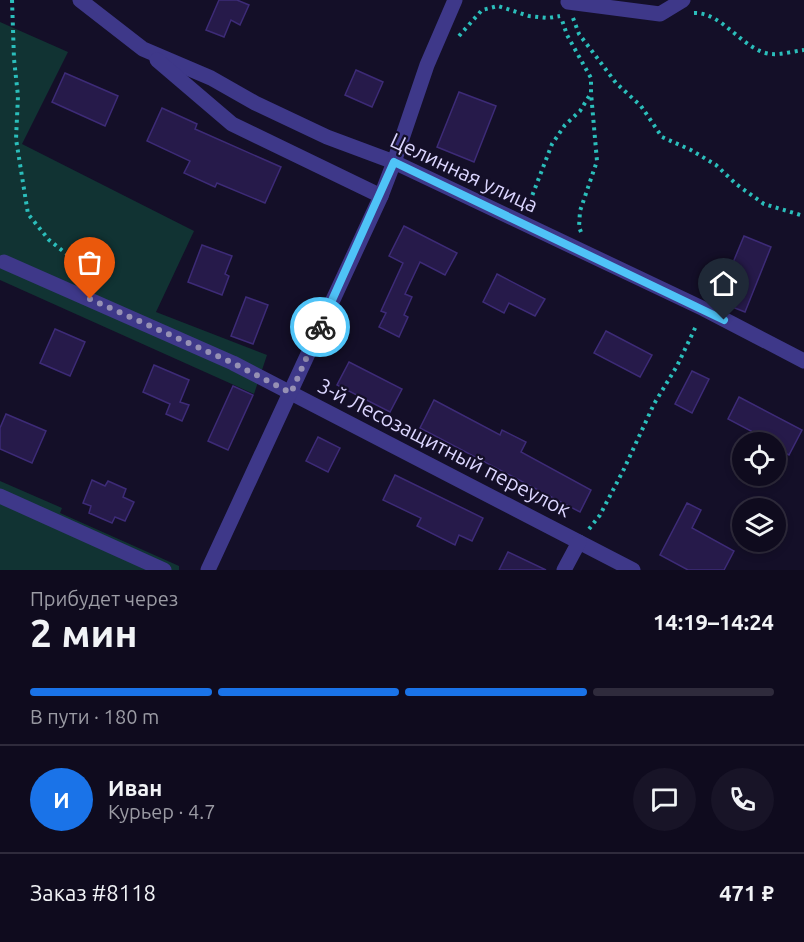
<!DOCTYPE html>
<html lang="ru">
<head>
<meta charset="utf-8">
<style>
  body { margin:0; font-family:Ubuntu,sans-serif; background:#181427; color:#f1f3f6; height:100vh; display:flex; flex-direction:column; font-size:22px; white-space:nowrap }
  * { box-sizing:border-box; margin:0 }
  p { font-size:20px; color:#9b9ba4 }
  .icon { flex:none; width:33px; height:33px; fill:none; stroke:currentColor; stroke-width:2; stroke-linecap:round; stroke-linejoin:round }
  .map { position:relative; height:570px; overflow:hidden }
  .details { display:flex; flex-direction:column; background:#0f0b1e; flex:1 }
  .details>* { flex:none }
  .tools { position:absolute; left:732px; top:432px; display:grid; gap:12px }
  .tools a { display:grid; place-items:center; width:54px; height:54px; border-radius:50%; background:#0f0b1e; box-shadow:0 3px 9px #0003,0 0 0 2px #2f2b3c; font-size:30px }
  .pin { position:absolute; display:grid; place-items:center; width:51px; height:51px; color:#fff; margin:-62px -26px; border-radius:50% 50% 50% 0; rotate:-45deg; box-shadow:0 0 6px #0007 }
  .pin .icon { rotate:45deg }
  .courier { position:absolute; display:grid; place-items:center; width:60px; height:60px; margin:-30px; border:4px solid #4fc3f7; border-radius:50%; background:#fff; color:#222; box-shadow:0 2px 8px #0007 }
  .overview em { font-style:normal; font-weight:600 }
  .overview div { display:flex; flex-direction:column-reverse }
  .overview { display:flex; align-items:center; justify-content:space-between; height:102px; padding:0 30px }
  h1 { font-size:39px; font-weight:600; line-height:45px }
  .bar { display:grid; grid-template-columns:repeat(4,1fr); gap:9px 6px; align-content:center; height:72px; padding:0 30px }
  .bar i { height:8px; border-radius:4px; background:#2f2b3c }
  .bar .current { background:#1a73e8 }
  .bar p { grid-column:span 4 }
  .line { display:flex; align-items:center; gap:15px; padding:0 30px; border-top:2px solid #2f2b3c }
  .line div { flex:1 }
  .round { display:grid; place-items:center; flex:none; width:63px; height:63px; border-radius:32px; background:#181427 }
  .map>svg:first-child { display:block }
  .green { fill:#133 }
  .building { fill:#261a4a; stroke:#3d2b77; stroke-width:1.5 }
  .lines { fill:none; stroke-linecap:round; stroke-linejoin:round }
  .path { stroke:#2bbebb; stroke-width:4; stroke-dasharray:3 4.5; stroke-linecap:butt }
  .minor { stroke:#3e3889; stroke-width:15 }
  .done { stroke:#9690b4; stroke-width:6; stroke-dasharray:0 10.8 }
  .route { stroke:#4fc3f7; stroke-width:8 }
  .labels { text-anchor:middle; stroke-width:4.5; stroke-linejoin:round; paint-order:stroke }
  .street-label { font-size:21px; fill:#dcd6ff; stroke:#140f28 }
</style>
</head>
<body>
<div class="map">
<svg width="804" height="570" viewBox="0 0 804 570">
  <rect width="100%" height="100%" fill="#140f28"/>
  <!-- green -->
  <g class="green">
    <polygon points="0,22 68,52 22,144 194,231 156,312 267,355 254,394 0,280"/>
    <polygon points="0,481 62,508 60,513 179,566 179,570 0,570"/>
  </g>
  <!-- building -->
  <g class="building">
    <polygon points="219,0 237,0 249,5 240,25 231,20 224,37 206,30"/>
    <polygon points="356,70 383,82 372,107 345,95"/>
    <polygon points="65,73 118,96 105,126 52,102"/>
    <polygon points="459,92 496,106 474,162 437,147"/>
    <polygon points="162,108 197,124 195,129 281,167 265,203 217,183 215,187 184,173 190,161 147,141"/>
    <polygon points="404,226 457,253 445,275 420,262 405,294 412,297 404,315 408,317 399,337 379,327 386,313 381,311 403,263 389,256"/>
    <polygon points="744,236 771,247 745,312 717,301"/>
    <polygon points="202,245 232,256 225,274 229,276 222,295 188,282"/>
    <polygon points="497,274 545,299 535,316 509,303 504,313 483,302"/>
    <polygon points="246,297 268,305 253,344 231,336"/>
    <polygon points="55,329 85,342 70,376 40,363"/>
    <polygon points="606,331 652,355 640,377 594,353"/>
    <polygon points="349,362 402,389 390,412 337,385"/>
    <polygon points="154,365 189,380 180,402 189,405 182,421 166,414 170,404 143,392"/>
    <polygon points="692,371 709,379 692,413 675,404"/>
    <polygon points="233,386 253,395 228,450 208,441"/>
    <polygon points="739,397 802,430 789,455 776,448 776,442 767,442 768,440 728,419"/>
    <polygon points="434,400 500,435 502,430 526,442 521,452 591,490 580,512 420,428"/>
    <polygon points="6,414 46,431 32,463 0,449 0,428"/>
    <polygon points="318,437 340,448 328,472 306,461"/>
    <polygon points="395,475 483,518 472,541 459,535 455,545 417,526 421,518 383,500"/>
    <polygon points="92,480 105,486 108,481 126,489 123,497 134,502 125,521 115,517 112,523 89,513 91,506 83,503"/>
    <polygon points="687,503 701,510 692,528 734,551 724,570 688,570 660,555"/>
    <polygon points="508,552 546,570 499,570"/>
  </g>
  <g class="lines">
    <!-- path -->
    <g class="path">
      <polyline points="12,0 14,59 18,96 16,139 28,214 49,240 83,267 91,282"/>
      <path d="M694,13C723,12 743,51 771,54C781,55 794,51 804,50"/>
      <polyline points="573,18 579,34 598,59 616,83 641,106 662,137 691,150 716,165 736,184 764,204 804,216"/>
      <polyline points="459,36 482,10 498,6 529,16 548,18 560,16"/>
      <polyline points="527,209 552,144 565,125 580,111 591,93 591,78 567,35 561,17"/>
      <polyline points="581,232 579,227 580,211 597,161 591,93"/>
      <polyline points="589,529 600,515 624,469 654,404 677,366 697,324"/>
    </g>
    <!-- minor -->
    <g class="minor">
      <polyline points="80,0 143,49 211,78 255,103 327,137 394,162 704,309 804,361"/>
      <polyline points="569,0 568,2 660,14 683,0"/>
      <polyline points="157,60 232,124 381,196"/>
      <polyline points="4,262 233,363 633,570"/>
      <polyline points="0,496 164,570"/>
      <polyline points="208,570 381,196 394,162 427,65 455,0"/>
      <polyline points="564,570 579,542"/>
    </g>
  </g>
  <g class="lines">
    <!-- done -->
    <polyline class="done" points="90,299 233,363 291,393 320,327"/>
    <!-- route -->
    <polyline class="route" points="320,327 394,162 724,320"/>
  </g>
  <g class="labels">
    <!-- street labels -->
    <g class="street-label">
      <text transform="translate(464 173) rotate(25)" y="7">Целинная улица</text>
      <text transform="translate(444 448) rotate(27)" y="7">3-й Лесозащитный переулок</text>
    </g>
  </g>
</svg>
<div class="tools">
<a><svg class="icon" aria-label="locate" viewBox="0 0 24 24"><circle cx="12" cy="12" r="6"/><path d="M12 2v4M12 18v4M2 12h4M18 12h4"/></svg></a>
<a><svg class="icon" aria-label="layers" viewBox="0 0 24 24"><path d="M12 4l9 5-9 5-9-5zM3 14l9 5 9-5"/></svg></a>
</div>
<div class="pin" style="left:90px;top:299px;background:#ea580c"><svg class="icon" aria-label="bag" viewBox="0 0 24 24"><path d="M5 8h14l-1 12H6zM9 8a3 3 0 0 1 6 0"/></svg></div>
<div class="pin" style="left:724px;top:320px;background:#1f2937"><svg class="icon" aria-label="home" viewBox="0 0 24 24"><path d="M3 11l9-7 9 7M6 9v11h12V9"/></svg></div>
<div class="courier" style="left:320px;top:327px"><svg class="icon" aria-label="bike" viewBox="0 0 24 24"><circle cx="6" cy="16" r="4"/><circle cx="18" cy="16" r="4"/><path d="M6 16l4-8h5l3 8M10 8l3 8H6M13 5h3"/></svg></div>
</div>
<section class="details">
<div class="overview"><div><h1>2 мин</h1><p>Прибудет через</p></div><em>14:19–14:24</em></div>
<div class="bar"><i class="current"></i><i class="current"></i><i class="current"></i><i></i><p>В пути · 180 m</p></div>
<div class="line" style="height:108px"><b class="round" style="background:#1a73e8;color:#fff">И</b><div><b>Иван</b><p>Курьер · 4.7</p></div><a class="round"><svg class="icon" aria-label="chat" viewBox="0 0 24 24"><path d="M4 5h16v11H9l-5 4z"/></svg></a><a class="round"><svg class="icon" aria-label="phone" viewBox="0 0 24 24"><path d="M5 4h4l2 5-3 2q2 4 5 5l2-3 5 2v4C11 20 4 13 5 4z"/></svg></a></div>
<div class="line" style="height:78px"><div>Заказ #8118</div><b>471 ₽</b></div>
</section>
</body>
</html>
